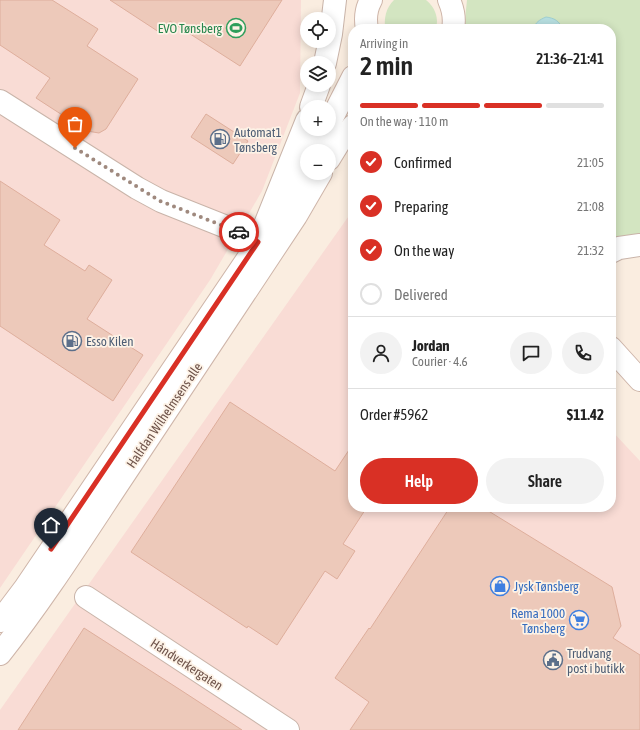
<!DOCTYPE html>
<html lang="en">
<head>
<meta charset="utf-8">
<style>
  body { margin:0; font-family:"Asap Condensed",sans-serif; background:#f2f2f2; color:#222; height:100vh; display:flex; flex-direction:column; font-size:15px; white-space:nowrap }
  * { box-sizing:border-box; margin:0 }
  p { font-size:13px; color:#767676 }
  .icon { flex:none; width:22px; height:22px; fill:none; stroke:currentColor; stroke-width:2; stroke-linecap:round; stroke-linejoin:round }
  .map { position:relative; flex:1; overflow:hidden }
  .details { position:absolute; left:348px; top:24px; width:268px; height:488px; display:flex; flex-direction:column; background:#fff; border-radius:16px; box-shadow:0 2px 10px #0003 }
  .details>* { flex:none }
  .controls { position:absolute; left:300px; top:12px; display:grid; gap:8px }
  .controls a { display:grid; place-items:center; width:36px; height:36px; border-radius:50%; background:#fff; box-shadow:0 2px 10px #0003; font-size:20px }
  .pin { position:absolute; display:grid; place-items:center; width:34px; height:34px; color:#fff; margin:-41px -17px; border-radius:50% 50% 50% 0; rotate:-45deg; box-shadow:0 0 4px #0007 }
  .pin .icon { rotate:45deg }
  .courier { position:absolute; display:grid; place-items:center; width:40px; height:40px; margin:-20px; border:3px solid #d93025; border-radius:50%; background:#fff; color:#222; box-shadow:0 1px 5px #0007 }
  .head em { font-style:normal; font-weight:600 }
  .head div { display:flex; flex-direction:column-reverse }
  .head { display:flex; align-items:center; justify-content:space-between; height:68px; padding:0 12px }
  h1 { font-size:26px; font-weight:600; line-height:30px }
  .bar { display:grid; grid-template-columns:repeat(4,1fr); gap:6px 4px; align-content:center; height:48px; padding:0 12px }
  .bar i { height:5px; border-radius:3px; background:#e0e0e0 }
  .bar .current { background:#d93025 }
  .bar p { grid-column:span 4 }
  .line { display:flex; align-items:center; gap:10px; padding:0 12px; border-top:1px solid #e0e0e0 }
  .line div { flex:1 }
  .round { display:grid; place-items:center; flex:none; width:42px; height:42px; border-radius:21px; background:#f2f2f2 }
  ol { padding:0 12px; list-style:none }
  li { display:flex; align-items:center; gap:12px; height:44px }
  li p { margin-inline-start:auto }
  li .icon { padding:4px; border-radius:50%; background:#d93025; color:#fff; stroke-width:4 }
  li:last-child { color:#767676 }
  li i { width:22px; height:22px; border:2px solid #e0e0e0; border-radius:50% }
  .primary-button { display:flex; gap:8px; margin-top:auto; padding:8px 12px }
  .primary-button a { flex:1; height:46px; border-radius:24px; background:#d93025; color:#fff; font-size:16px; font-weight:600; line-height:46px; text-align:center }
  .primary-button a+a { background:#f2f2f2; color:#222 }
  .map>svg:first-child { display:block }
  .commercial { fill:#f9dcd5 }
  .green { fill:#d3e5c1 }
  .water { fill:#b7dfe1; stroke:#9ecfd2 }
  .building { fill:#edc9ba; stroke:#deae9c }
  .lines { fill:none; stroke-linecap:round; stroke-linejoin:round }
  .street-casing { stroke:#c9b4a9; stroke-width:24 }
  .secondary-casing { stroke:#ceb5a9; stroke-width:24 }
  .street { stroke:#fff; stroke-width:22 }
  .secondary { stroke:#fff; stroke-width:22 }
  .done { stroke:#9f897e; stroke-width:4; stroke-dasharray:0 7.2 }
  .route { stroke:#d93025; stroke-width:5 }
  .labels { text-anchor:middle; stroke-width:3.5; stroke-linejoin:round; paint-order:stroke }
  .leisure-label { font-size:13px; fill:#27864d; stroke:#fdf2e6; text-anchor:end }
  .service-label { font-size:13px; fill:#4e5e75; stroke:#fdf2e6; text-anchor:start }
  .street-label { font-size:13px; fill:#6e534a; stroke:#fdf2e6 }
  .shop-label { font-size:13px; fill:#366cbe; stroke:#fdf2e6; text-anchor:start }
</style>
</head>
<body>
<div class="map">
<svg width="640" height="730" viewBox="0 0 640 730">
  <rect width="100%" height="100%" fill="#faede0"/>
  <!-- commercial -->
  <g class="commercial">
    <polygon points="0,0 301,0 300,93 262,191 210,280 0,588"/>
    <polygon points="353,210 353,507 611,507 611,430 640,461 640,730 0,730 0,710"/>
  </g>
  <!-- green -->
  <g class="green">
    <path d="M394,0H426C435,7 439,18 436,29H385C384,17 386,8 394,0Z"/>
    <polygon points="467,0 640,0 640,245 611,252 611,29 464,29"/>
  </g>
  <!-- water -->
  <path class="water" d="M546,17C554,18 560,21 562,29H533C536,22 539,20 546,17Z"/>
  <!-- building -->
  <g class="building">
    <polygon points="0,0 52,0 98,29 87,46 138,79 106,129 99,133 87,131 36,98 50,78 0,45"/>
    <polygon points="110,0 282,0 240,66 170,21 162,34"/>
    <polygon points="206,114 248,141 233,164 191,137"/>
    <polygon points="0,181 60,220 44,245 85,271 89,265 112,280 87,319 143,355 113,401 0,326"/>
    <polygon points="230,402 335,471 353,444 353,507 367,507 343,544 355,551 337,579 325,571 277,645 248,626 247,628 131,552"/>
    <polygon points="450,507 482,507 612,587 621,626 613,638 640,655 640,730 350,730 369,702 335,678 369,628 370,629"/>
    <polygon points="84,628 179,689 242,730 18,730"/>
  </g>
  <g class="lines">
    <!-- street casing -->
    <g class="street-casing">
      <g id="street">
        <polyline points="325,63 331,34 335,0"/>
        <polyline points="0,101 137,188 161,201 244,234 258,242 307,120"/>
        <polyline points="311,107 319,85"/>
        <polyline points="611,252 619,248 640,245"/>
        <polyline points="86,597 288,730"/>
      </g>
    </g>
    <!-- secondary casing -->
    <g class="secondary-casing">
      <g id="secondary">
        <path d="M449,0C453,9 455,19 453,29"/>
        <path d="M367,29C365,19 366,9 371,0"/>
        <polyline points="329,124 353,77"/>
        <polyline points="314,151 326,129"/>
        <polyline points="329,159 340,141 353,126"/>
        <polyline points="611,348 640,380"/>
        <polyline points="0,621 25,588 286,202 307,164"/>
        <path d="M0,654C45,597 84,535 124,475C181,389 239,303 296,216L321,173"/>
      </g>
    </g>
    <!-- street -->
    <use href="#street" class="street"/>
    <!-- secondary -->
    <use href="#secondary" class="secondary"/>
  </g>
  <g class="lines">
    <!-- done -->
    <polyline class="done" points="75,148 160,201 239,232"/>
    <!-- route -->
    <polyline class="route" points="51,549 258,242 239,232"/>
  </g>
  <!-- icons -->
  <defs>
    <g id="stadium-ring" transform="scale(1)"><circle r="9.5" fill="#fdf2e6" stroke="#2e9e5b" stroke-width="1.5"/><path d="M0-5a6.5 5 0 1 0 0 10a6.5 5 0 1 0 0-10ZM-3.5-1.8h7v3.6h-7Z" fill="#2e9e5b"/></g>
    <g id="fuel-ring" transform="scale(1)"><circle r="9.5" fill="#fdf2e6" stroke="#5c6f8a" stroke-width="1.5"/><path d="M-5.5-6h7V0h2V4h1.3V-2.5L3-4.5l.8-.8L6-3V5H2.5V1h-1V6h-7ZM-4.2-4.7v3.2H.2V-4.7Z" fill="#5c6f8a"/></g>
    <g id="shop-ring" transform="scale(1)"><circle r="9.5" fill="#fdf2e6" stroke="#3f7fe0" stroke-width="1.5"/><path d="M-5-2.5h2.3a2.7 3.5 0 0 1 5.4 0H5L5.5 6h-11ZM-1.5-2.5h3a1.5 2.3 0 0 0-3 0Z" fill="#3f7fe0"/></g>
    <g id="supermarket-ring" transform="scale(1)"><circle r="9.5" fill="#fdf2e6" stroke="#3f7fe0" stroke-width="1.5"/><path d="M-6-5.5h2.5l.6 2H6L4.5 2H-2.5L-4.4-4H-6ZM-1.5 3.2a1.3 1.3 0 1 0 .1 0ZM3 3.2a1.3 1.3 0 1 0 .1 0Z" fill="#3f7fe0"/></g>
    <g id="civic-ring" transform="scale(1)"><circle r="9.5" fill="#fdf2e6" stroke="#5c6f8a" stroke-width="1.5"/><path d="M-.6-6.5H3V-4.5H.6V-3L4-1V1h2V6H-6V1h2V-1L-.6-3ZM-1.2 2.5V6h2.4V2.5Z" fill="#5c6f8a"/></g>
  </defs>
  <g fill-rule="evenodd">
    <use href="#stadium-ring" x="236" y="28"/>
    <use href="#fuel-ring" x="220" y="139"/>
    <use href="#fuel-ring" x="72" y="341"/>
    <use href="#shop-ring" x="500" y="586"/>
    <use href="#supermarket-ring" x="579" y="620"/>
    <use href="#civic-ring" x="553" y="660"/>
  </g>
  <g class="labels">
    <!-- leisure labels -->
    <g class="leisure-label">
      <text x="222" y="33">EVO Tønsberg</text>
    </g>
    <!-- service labels -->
    <g class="service-label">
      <text x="234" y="137">Automat1<tspan x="234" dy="15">Tønsberg</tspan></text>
      <text x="86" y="346">Esso Kilen</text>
      <text x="567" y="658">Trudvang<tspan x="567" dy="15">post i butikk</tspan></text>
    </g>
    <!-- street labels -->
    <g class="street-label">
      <text transform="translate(164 415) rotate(-56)" y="5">Halfdan Wilhelmsens alle</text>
      <text transform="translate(187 664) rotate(33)" y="5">Håndverkergaten</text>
    </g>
    <!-- shop labels -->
    <g class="shop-label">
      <text x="514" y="591">Jysk Tønsberg</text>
      <text x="565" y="618" text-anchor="end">Rema 1000<tspan x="565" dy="15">Tønsberg</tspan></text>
    </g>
  </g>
</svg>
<div class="controls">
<a><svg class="icon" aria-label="locate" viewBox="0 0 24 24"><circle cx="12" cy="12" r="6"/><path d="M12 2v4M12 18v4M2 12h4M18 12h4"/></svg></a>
<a><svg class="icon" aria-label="layers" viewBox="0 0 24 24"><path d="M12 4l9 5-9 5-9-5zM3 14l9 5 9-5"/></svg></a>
<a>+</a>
<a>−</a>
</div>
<div class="pin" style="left:75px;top:148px;background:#ea580c"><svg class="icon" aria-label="bag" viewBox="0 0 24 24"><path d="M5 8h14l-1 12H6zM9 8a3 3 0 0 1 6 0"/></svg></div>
<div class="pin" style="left:51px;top:549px;background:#1f2937"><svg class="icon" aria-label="home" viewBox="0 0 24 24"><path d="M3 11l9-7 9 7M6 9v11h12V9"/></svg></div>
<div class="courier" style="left:239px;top:232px"><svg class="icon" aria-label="car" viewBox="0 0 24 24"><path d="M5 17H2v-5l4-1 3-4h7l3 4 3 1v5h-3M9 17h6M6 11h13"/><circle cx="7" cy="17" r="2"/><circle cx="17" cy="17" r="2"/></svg></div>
<section class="details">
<div class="head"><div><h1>2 min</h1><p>Arriving in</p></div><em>21:36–21:41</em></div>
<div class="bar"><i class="current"></i><i class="current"></i><i class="current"></i><i></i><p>On the way · 110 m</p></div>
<ol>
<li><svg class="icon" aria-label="check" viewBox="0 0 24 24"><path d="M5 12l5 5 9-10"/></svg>Confirmed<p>21:05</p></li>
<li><svg class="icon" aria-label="check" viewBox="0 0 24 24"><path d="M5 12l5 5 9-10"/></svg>Preparing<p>21:08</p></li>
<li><svg class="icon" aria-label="check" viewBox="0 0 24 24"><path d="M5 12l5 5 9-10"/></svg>On the way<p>21:32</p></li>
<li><i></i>Delivered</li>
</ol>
<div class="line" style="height:72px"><a class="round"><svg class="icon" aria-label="person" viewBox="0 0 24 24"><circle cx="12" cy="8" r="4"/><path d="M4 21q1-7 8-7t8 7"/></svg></a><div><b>Jordan</b><p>Courier · 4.6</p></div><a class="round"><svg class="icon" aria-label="chat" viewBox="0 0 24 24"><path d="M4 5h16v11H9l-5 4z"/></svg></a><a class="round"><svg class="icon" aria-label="phone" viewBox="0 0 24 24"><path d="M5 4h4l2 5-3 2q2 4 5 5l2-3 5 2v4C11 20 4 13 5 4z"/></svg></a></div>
<div class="line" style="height:52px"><div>Order #5962</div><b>$11.42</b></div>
<div class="primary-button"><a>Help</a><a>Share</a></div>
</section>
</div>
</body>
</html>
